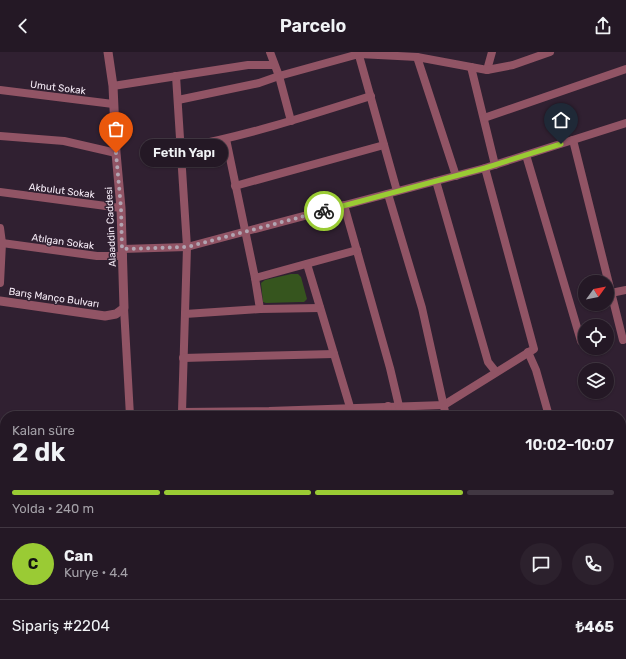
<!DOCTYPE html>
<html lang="tr">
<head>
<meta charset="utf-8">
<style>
  body { margin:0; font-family:Rubik,sans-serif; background:#2c212d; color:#f1f3f6; height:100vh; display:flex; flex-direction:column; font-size:15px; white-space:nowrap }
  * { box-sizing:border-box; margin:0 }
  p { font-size:13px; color:#a3a0a7 }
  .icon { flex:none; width:22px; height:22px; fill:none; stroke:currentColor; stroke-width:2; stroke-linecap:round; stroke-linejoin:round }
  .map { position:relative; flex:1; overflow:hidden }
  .panel { position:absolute; left:0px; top:359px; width:626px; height:248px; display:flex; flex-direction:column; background:#241825; border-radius:16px 16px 0 0; box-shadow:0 1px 3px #0004,0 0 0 1px #413742 }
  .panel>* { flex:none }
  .needle { width:26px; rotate:57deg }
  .controls { position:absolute; left:578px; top:223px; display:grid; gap:8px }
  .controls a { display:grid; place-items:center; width:36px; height:36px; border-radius:50%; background:#241825; box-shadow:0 1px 3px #0004,0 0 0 1px #413742; font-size:20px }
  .pin { position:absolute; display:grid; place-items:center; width:34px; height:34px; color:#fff; margin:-41px -17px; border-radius:50% 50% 50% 0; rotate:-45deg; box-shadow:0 0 4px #0007 }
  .pin .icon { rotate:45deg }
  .courier { position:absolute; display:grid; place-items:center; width:40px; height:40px; margin:-20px; border:3px solid #9acb34; border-radius:50%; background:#fff; color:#222; box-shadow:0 1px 5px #0007 }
  .bubble { position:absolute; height:28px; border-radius:14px; background:#241825; box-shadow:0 1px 3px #0004,0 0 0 1px #413742; font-size:13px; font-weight:600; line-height:28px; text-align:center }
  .head em { font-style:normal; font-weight:600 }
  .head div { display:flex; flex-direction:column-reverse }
  .head { display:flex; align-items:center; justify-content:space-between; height:68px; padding:0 12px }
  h1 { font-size:26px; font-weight:600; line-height:30px }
  .bar { display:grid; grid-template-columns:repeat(4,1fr); gap:6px 4px; align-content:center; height:48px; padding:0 12px }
  .bar i { height:5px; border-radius:3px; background:#413742 }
  .bar .current { background:#9acb34 }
  .bar p { grid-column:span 4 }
  .line { display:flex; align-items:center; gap:10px; padding:0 12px; border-top:1px solid #413742 }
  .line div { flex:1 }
  .round { display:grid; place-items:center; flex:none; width:42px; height:42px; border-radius:21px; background:#2c212d }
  header { display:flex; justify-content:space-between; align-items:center; height:52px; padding:0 12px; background:#241825; font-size:18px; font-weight:600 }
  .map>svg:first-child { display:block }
  .green { fill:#36551e }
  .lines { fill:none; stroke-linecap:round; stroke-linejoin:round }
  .minor { stroke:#915465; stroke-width:8 }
  .tertiary { stroke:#915465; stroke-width:9 }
  .done { stroke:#b1a5b2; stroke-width:4; stroke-dasharray:0 7.2 }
  .route { stroke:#9acb34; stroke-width:5 }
  .labels { text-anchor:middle; stroke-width:3; stroke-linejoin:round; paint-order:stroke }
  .street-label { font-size:10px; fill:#f6ecf7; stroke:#302031 }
</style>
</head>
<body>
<header><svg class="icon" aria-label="back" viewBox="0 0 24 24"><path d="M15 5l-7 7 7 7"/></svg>Parcelo<svg class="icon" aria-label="share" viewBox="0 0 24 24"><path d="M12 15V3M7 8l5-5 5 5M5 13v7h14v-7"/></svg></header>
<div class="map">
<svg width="626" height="607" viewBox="0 0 626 607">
  <rect width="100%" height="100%" fill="#302031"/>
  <!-- green -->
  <polygon class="green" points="291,222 298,222 301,225 307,247 304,250 300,250 266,251 263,250 261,231 265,228"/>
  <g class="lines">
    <!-- minor -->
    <g class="minor">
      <polyline points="270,0 279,24 291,69"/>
      <polyline points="358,0 397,139"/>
      <polyline points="417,5 456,124"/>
      <polyline points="471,15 495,113"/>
      <polyline points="487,18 492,0"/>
      <polyline points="176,24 187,195 182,360 269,359 444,353 534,297 485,116"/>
      <polyline points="113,34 248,13 274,13"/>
      <polyline points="0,38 113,52"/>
      <polyline points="178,48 259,31 279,24 359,2 417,5 487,18 513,13 550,0"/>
      <polyline points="484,66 626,17"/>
      <polyline points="0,84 64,89 116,101"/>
      <polyline points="226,87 255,226 260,257"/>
      <polyline points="573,88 623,288"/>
      <path d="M181,96C246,84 308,64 371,44"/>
      <polyline points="526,103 581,289"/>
      <polyline points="436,129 488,310 496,320"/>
      <polyline points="235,134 384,93"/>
      <polyline points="0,140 121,156"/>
      <polyline points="388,142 422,256 446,364"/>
      <polyline points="344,153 390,316 399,354"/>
      <polyline points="0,176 2,191 0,231"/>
      <polyline points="2,191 97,204 123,204"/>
      <polyline points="122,197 187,195 485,116 626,71"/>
      <polyline points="307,212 350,355"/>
      <polyline points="255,226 357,198"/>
      <polyline points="611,241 626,238"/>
      <polyline points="124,256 130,364"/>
      <polyline points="185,262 260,257 320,256"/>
      <polyline points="528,300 536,318 549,364"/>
      <polyline points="183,306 334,302"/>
      <polyline points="386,364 388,354"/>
      <polyline points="0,471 5,474"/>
      <polyline points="0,544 5,548"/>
      <polyline points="0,570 5,568"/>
    </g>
    <!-- tertiary -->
    <polyline class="tertiary" points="0,249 105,264 116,262 124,256 121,156 116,101 113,34 108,0"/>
  </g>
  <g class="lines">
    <!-- done -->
    <polyline class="done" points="116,101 121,156 122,197 187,195 324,159"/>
    <!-- route -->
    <polyline class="route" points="324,159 485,116 561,92"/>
  </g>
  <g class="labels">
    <!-- street labels -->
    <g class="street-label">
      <text transform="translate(58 35) rotate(7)" y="4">Umut Sokak</text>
      <text transform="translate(62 138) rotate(7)" y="4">Akbulut Sokak</text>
      <text transform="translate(110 175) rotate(-93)" y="4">Alaaddin Caddesi</text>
      <text transform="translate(63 189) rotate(8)" y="4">Atılgan Sokak</text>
      <text transform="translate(54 245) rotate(8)" y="4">Barış Manço Bulvarı</text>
    </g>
  </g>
</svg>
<div class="controls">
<a><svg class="needle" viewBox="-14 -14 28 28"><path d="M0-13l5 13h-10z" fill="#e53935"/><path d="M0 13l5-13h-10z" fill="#a3a0a7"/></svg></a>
<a><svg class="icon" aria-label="locate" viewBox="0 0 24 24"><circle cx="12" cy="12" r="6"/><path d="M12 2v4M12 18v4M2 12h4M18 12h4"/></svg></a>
<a><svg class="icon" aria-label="layers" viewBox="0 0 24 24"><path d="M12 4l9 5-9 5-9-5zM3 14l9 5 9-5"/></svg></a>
</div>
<div class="pin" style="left:116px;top:101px;background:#ea580c"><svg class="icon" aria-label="bag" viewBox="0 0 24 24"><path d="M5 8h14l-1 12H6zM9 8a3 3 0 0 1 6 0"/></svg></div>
<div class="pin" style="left:561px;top:92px;background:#1f2937"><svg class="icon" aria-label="home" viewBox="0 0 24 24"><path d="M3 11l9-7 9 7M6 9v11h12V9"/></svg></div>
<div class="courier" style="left:324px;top:159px"><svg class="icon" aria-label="bike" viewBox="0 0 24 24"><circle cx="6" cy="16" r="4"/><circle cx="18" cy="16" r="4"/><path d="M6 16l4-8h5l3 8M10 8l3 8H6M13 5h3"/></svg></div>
<div class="bubble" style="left:140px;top:87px;width:88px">Fetih Yapı</div>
<section class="panel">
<div class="head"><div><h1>2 dk</h1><p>Kalan süre</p></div><em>10:02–10:07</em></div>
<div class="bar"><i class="current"></i><i class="current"></i><i class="current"></i><i></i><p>Yolda · 240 m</p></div>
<div class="line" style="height:72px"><b class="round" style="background:#9acb34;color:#111">C</b><div><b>Can</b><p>Kurye · 4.4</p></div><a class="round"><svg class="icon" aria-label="chat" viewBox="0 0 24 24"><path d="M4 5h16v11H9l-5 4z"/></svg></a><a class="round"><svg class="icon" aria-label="phone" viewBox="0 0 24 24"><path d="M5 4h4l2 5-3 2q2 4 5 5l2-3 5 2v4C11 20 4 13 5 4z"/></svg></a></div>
<div class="line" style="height:52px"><div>Sipariş #2204</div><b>₺465</b></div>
</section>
</div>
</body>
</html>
